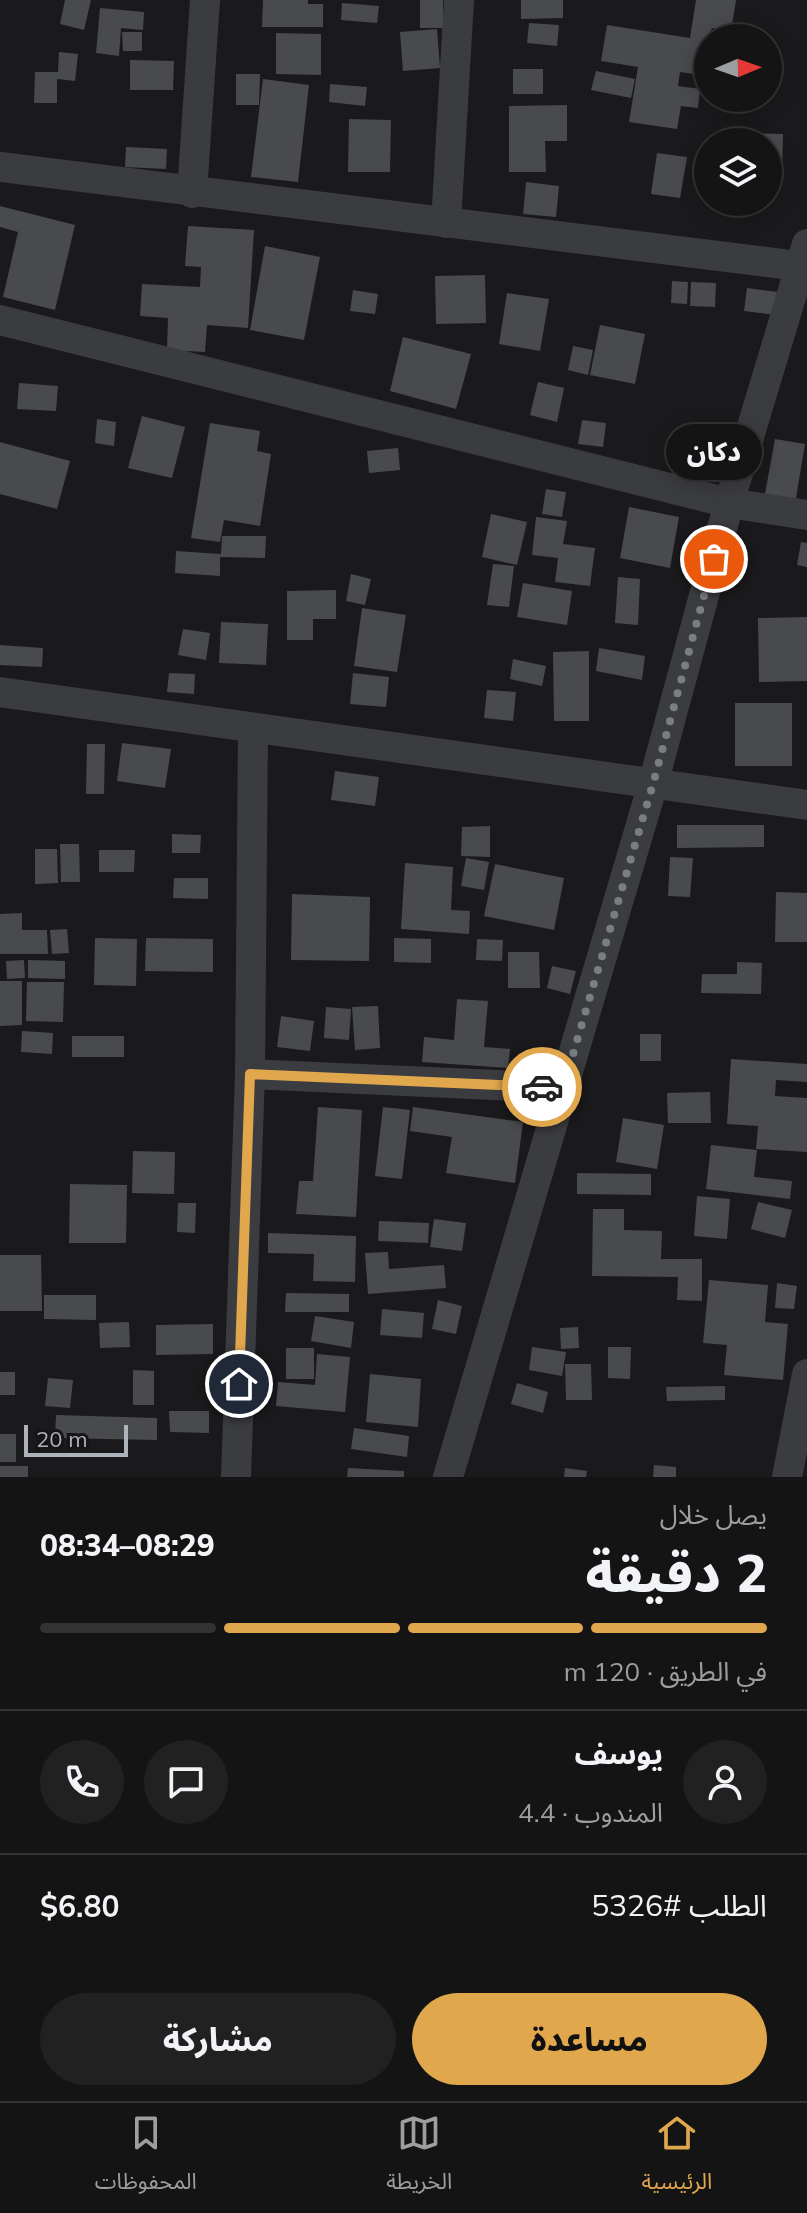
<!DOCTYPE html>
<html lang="ar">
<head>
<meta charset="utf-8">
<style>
  body { margin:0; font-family:Mulish,"Noto Sans Arabic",sans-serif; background:#212122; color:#f1f3f6; direction:rtl; height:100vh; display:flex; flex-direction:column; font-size:30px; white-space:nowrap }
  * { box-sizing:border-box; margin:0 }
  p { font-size:26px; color:#9d9ea0 }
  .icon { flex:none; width:44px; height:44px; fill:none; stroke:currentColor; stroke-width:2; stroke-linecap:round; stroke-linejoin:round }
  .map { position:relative; height:1477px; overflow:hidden; direction:ltr }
  .drawer { display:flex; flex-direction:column; background:#141415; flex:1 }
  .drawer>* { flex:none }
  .needle { width:52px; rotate:88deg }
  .controls { position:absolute; left:694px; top:24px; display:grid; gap:16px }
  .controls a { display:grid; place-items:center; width:88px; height:88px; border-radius:50%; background:#141415; box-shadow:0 4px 20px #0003,0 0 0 2px #333334; font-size:40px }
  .scale { position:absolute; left:24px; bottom:20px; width:104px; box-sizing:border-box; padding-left:8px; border:4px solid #aeb2ba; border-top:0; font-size:22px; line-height:28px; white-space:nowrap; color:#aeb2ba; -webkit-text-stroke:6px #151517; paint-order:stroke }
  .pin { position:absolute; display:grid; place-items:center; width:68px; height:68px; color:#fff; margin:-34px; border:4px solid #fff; border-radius:50%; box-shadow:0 2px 8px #0007 }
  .courier { position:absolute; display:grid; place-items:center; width:80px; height:80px; margin:-40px; border:6px solid #e1a74d; border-radius:50%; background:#fff; color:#222; box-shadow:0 2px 10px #0007 }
  .bubble { position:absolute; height:56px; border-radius:28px; background:#141415; box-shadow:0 4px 20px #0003,0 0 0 2px #333334; font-size:26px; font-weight:800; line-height:56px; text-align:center; direction:rtl }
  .summary em { font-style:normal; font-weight:800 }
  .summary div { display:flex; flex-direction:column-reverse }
  .summary { display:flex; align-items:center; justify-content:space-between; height:136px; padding:0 40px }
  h1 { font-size:52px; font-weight:800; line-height:60px }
  .bar { display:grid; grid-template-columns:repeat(4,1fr); gap:12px 8px; align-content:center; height:96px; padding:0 40px }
  .bar i { height:10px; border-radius:6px; background:#333334 }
  .bar .selected { background:#e1a74d }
  .bar p { grid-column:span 4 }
  .line { display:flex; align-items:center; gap:20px; padding:0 40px; border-top:2px solid #333334 }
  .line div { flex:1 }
  .round { display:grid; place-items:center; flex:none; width:84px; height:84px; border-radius:42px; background:#212122 }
  .primary-button { display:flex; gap:16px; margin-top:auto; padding:16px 40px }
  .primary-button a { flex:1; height:92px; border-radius:48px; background:#e1a74d; color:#111; font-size:32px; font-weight:800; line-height:92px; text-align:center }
  .primary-button a+a { background:#212122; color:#f1f3f6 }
  .menu { display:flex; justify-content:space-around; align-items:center; height:112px; border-top:2px solid #333334; background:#141415; font-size:22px; color:#9d9ea0 }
  .menu a { display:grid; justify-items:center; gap:4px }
  .menu .selected { color:#e1a74d }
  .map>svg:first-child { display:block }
  .building { fill:#494a4e }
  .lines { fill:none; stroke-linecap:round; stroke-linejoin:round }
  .minor { stroke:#3b3c40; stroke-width:30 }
  .done { stroke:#7a7d83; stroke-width:8; stroke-dasharray:0 14.4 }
  .route { stroke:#e1a74d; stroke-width:10 }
</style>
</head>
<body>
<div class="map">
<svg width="807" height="1477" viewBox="0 0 807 1477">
  <rect width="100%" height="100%" fill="#1a1a1c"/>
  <!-- building -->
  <g class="building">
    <polygon points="65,0 91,0 84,30 60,24"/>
    <polygon points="263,0 308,0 308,4 323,4 323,27 262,27"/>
    <rect x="420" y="0" width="23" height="28"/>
    <polygon points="521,0 563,0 563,18 521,19"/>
    <polygon points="696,0 736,0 731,31 712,28 708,38 708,76 680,72 678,86 700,89 698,108 681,106 677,129 629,122 638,67 601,61 607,25 690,38"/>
    <polygon points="342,3 379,6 377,23 341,20"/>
    <polygon points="100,8 144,12 143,30 121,28 119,56 96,53"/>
    <polygon points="529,23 559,25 557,46 527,43"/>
    <polygon points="437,29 440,68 403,71 400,32"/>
    <polygon points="122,32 142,32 142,51 123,51"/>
    <polygon points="276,33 321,34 321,75 276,74"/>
    <polygon points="59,52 78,54 75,81 57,79 57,103 34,103 35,72 58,72"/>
    <polygon points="130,60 174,61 173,90 130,90"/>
    <rect x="513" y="69" width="30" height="25"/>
    <polygon points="596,71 635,79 631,98 591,90"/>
    <polygon points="236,74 260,74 259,105 236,105"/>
    <polygon points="263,79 309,85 298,182 251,177"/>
    <polygon points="330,84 367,87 365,106 329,102"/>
    <polygon points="567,105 567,141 545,141 546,172 509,172 509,106"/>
    <polygon points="349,119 391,120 390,172 348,172"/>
    <polygon points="745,133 783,134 782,178 768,178 768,142 744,142"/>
    <polygon points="126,147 167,149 166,169 125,167"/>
    <polygon points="657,153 687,157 680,198 651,194"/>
    <polygon points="526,182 559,186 556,217 523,214"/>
    <polygon points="0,206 75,225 55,310 3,297 18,232 0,227"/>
    <polygon points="188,226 254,230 248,328 207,325 205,352 167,350 168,318 140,316 142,284 200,287 201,267 185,266"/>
    <polygon points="265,246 320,257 304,340 250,330"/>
    <polygon points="485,275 486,323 436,324 435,276"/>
    <polygon points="672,281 688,282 687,304 671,303"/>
    <polygon points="691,282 716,283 715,307 690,306"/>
    <polygon points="747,288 786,293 784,316 744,311"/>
    <polygon points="353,290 378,294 375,314 350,311"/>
    <polygon points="507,293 549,299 540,351 499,344"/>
    <polygon points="600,325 645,334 635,384 590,375"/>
    <polygon points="403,337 471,354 456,409 390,391"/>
    <polygon points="573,346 593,350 588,375 568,370"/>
    <polygon points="538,382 564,388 557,422 530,415"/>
    <polygon points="19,383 58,386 56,411 17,409"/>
    <polygon points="142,416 185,427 172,478 128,468"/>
    <polygon points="97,419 116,422 114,446 95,443"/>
    <polygon points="582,420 606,423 603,447 578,444"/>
    <polygon points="210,423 260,431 257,451 271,454 260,526 224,520 220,542 191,538"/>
    <polygon points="775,439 805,444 795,504 764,499"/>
    <polygon points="0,442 70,461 57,509 0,494"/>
    <polygon points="398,448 400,470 369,473 367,451"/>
    <polygon points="546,489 566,492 562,517 542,514"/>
    <polygon points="629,507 679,517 670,568 620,558"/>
    <polygon points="491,514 527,522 517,565 482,557"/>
    <polygon points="536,517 567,521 563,544 595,548 590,586 555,582 558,558 532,555"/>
    <polygon points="222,536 266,536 265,558 220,557 220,576 175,573 176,551 221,554"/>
    <polygon points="801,542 807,543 807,567 797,565"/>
    <polygon points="493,564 514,566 509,607 487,605"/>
    <polygon points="351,574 371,579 365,605 346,601"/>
    <polygon points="618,577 640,579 638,625 615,623"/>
    <polygon points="523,583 572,591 567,625 517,617"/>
    <polygon points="336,590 336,619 313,619 313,640 287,640 287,591"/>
    <polygon points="362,608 406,615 397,672 354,666"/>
    <polygon points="807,617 807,681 759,682 758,618"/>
    <polygon points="221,622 268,624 266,665 219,663"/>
    <polygon points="183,629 210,633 206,660 178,655"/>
    <polygon points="0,645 43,648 42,667 0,665"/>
    <polygon points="599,648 645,656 642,680 596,671"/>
    <polygon points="589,651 589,721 554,721 553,652"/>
    <polygon points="513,659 546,666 542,686 510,679"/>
    <polygon points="169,673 195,674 194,694 167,692"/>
    <polygon points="353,673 389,677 386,707 350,704"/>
    <polygon points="487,690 516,692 513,721 484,718"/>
    <rect x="735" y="703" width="57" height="63"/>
    <polygon points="122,743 171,749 165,788 117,781"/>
    <polygon points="87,744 105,744 104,794 86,794"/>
    <polygon points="335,771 379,777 375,806 331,800"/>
    <polygon points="677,825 764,825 764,847 677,848"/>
    <polygon points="490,826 490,857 461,856 462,827"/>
    <polygon points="172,834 201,835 200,853 172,853"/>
    <polygon points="60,844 79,844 80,882 61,882"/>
    <polygon points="35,849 57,849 58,883 35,884"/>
    <polygon points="99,850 135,850 134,872 99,872"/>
    <polygon points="670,857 693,858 690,897 668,896"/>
    <polygon points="466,858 489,862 484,890 461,886"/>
    <polygon points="405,863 453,867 451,910 470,911 469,934 401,929"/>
    <polygon points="495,864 564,878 554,930 484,916"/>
    <polygon points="174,878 208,878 208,899 173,898"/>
    <polygon points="776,892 807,893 807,942 775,942"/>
    <polygon points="292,894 370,897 369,961 291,960"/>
    <polygon points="22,913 22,930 47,930 48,954 0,954 0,914"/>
    <polygon points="67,929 69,953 52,954 50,930"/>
    <polygon points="95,938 137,939 136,986 94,985"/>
    <polygon points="146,938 213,939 213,972 145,971"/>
    <polygon points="394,938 431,939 431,963 394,962"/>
    <polygon points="477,939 503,940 502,961 476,960"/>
    <polygon points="508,952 539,952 540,988 508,988"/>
    <polygon points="24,960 25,978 7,979 6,961"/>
    <polygon points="28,960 65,961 65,979 28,978"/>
    <polygon points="737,962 762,963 761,994 701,993 702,974 737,974"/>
    <polygon points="552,966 576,971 570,994 547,988"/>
    <polygon points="0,981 22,981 22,1025 0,1026"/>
    <polygon points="27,982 64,982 63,1022 26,1021"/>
    <polygon points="457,999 488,1001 484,1047 510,1049 508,1068 422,1062 424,1037 454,1040"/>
    <polygon points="378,1006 380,1048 355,1050 352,1007"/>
    <polygon points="326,1007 351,1009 349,1040 324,1038"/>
    <polygon points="281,1016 314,1021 310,1051 277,1047"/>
    <polygon points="22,1031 53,1033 52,1054 21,1052"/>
    <rect x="640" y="1034" width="21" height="27"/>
    <rect x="72" y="1036" width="52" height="21"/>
    <polygon points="731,1059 807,1064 807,1082 776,1080 775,1096 807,1098 807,1152 756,1149 758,1126 727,1124"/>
    <polygon points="710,1092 711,1123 668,1123 667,1093"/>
    <polygon points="318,1107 362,1110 356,1217 296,1214 299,1181 313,1181"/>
    <polygon points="383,1107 410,1110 402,1179 375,1176"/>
    <polygon points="413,1107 523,1122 515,1183 446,1173 452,1137 410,1131"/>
    <polygon points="623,1118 664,1125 657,1169 616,1162"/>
    <polygon points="711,1145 757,1150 754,1177 792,1181 790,1199 706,1189"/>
    <polygon points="133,1151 175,1152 174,1194 132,1193"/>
    <polygon points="577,1173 651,1174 651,1195 577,1194"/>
    <polygon points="70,1184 127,1185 126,1243 69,1243"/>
    <polygon points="697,1196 730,1199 727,1239 694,1236"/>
    <polygon points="758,1202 792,1210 785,1238 751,1229"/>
    <polygon points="178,1203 196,1203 195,1233 177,1232"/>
    <polygon points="593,1209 624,1209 624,1230 662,1231 661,1259 702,1259 702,1301 677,1300 678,1277 592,1276"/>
    <polygon points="434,1219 466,1223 462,1251 430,1247"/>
    <polygon points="379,1221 429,1223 428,1243 378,1241"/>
    <polygon points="268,1233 356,1236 355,1282 313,1281 314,1254 268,1253"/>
    <polygon points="388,1252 389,1269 444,1265 446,1288 368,1294 365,1253"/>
    <polygon points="0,1255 41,1255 42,1311 0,1311"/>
    <polygon points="709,1280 768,1285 765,1322 788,1324 783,1380 724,1375 727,1345 703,1343"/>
    <polygon points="777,1283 797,1286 794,1309 775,1308"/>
    <polygon points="286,1293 349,1294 349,1312 285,1312"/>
    <polygon points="44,1295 96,1295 96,1320 44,1319"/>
    <polygon points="438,1300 462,1306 456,1334 432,1329"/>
    <polygon points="382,1309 424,1313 422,1338 380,1335"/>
    <polygon points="315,1316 354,1322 351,1348 311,1341"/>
    <polygon points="129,1322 130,1347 100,1348 99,1323"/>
    <polygon points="213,1324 213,1354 156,1355 156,1325"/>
    <polygon points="578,1327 579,1348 561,1349 560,1328"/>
    <polygon points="532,1347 566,1352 562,1376 529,1370"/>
    <polygon points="608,1347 631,1347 630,1379 608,1378"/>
    <rect x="286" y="1348" width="28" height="31"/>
    <polygon points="317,1354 350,1357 345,1412 276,1406 278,1382 315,1385"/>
    <polygon points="565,1364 591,1364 592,1400 566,1400"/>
    <polygon points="133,1370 154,1371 154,1405 133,1405"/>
    <rect x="0" y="1372" width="15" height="23"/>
    <polygon points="370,1374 421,1379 418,1427 366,1422"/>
    <polygon points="48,1378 73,1380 70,1408 45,1406"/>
    <polygon points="517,1383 548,1392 543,1413 511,1404"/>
    <polygon points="725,1386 725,1400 667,1401 666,1387"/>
    <polygon points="169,1411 209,1411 209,1433 170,1432"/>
    <polygon points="56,1415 157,1418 157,1440 55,1438"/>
    <polygon points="354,1428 409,1436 407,1457 351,1449"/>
    <rect x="0" y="1434" width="16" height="28"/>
    <polygon points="654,1465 676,1467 676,1477 653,1477"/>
    <rect x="0" y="1466" width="28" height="11"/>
    <polygon points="348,1468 404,1471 404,1477 347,1477"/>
    <polygon points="565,1468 587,1471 586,1477 564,1477"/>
  </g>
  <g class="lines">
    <!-- minor -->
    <g class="minor">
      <polyline points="0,167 807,267"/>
      <polyline points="192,193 205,0"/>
      <polyline points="446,223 459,0"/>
      <polyline points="0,320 729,503 807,515"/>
      <polyline points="0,692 807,805"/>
      <polyline points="250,1074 563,1088"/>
      <polyline points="236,1477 250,1074 253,730"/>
      <polyline points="448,1477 653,784 729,503 807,244"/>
      <polyline points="787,1477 807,1374"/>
    </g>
  </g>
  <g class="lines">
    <!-- done -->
    <polyline class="done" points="542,1087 563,1088 653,784 714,559"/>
    <!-- route -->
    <polyline class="route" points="239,1384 250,1074 542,1087"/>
  </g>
</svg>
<div class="controls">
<a><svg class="needle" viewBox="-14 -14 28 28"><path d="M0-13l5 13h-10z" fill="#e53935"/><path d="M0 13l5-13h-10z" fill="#9d9ea0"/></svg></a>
<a><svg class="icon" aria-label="layers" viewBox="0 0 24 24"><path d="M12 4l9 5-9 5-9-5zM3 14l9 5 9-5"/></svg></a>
</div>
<div class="scale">20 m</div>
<div class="pin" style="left:714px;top:559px;background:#ea580c"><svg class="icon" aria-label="bag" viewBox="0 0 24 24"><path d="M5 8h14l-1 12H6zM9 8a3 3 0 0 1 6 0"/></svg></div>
<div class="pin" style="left:239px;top:1384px;background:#1f2937"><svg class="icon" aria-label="home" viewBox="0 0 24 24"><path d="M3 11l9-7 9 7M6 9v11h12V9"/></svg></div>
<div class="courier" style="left:542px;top:1087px"><svg class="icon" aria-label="car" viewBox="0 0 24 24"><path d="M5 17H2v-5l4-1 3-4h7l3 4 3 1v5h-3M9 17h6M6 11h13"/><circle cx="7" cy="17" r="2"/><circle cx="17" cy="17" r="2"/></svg></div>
<div class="bubble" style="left:666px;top:424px;width:96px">دكان</div>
</div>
<section class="drawer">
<div class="summary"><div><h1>2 دقيقة</h1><p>يصل خلال</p></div><em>08:29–08:34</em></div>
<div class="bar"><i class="selected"></i><i class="selected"></i><i class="selected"></i><i></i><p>في الطريق · 120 m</p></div>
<div class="line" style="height:144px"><a class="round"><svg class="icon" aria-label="person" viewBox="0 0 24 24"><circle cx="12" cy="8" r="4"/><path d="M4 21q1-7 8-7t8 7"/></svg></a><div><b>يوسف</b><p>المندوب · 4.4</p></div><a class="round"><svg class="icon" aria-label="chat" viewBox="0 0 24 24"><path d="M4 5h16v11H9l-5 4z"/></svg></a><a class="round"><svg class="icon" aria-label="phone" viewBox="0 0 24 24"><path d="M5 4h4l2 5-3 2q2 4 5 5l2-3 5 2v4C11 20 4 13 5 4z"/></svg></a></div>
<div class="line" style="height:104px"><div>الطلب #5326</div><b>$6.80</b></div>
<div class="primary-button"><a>مساعدة</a><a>مشاركة</a></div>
</section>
<nav class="menu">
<a class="selected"><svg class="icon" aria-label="home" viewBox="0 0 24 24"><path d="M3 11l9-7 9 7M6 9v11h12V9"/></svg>الرئيسية</a>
<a><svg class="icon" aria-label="map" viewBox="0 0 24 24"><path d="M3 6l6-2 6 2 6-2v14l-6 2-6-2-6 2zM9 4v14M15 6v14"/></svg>الخريطة</a>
<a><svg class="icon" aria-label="saved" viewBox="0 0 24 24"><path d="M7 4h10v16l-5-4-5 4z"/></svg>المحفوظات</a>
</nav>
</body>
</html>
